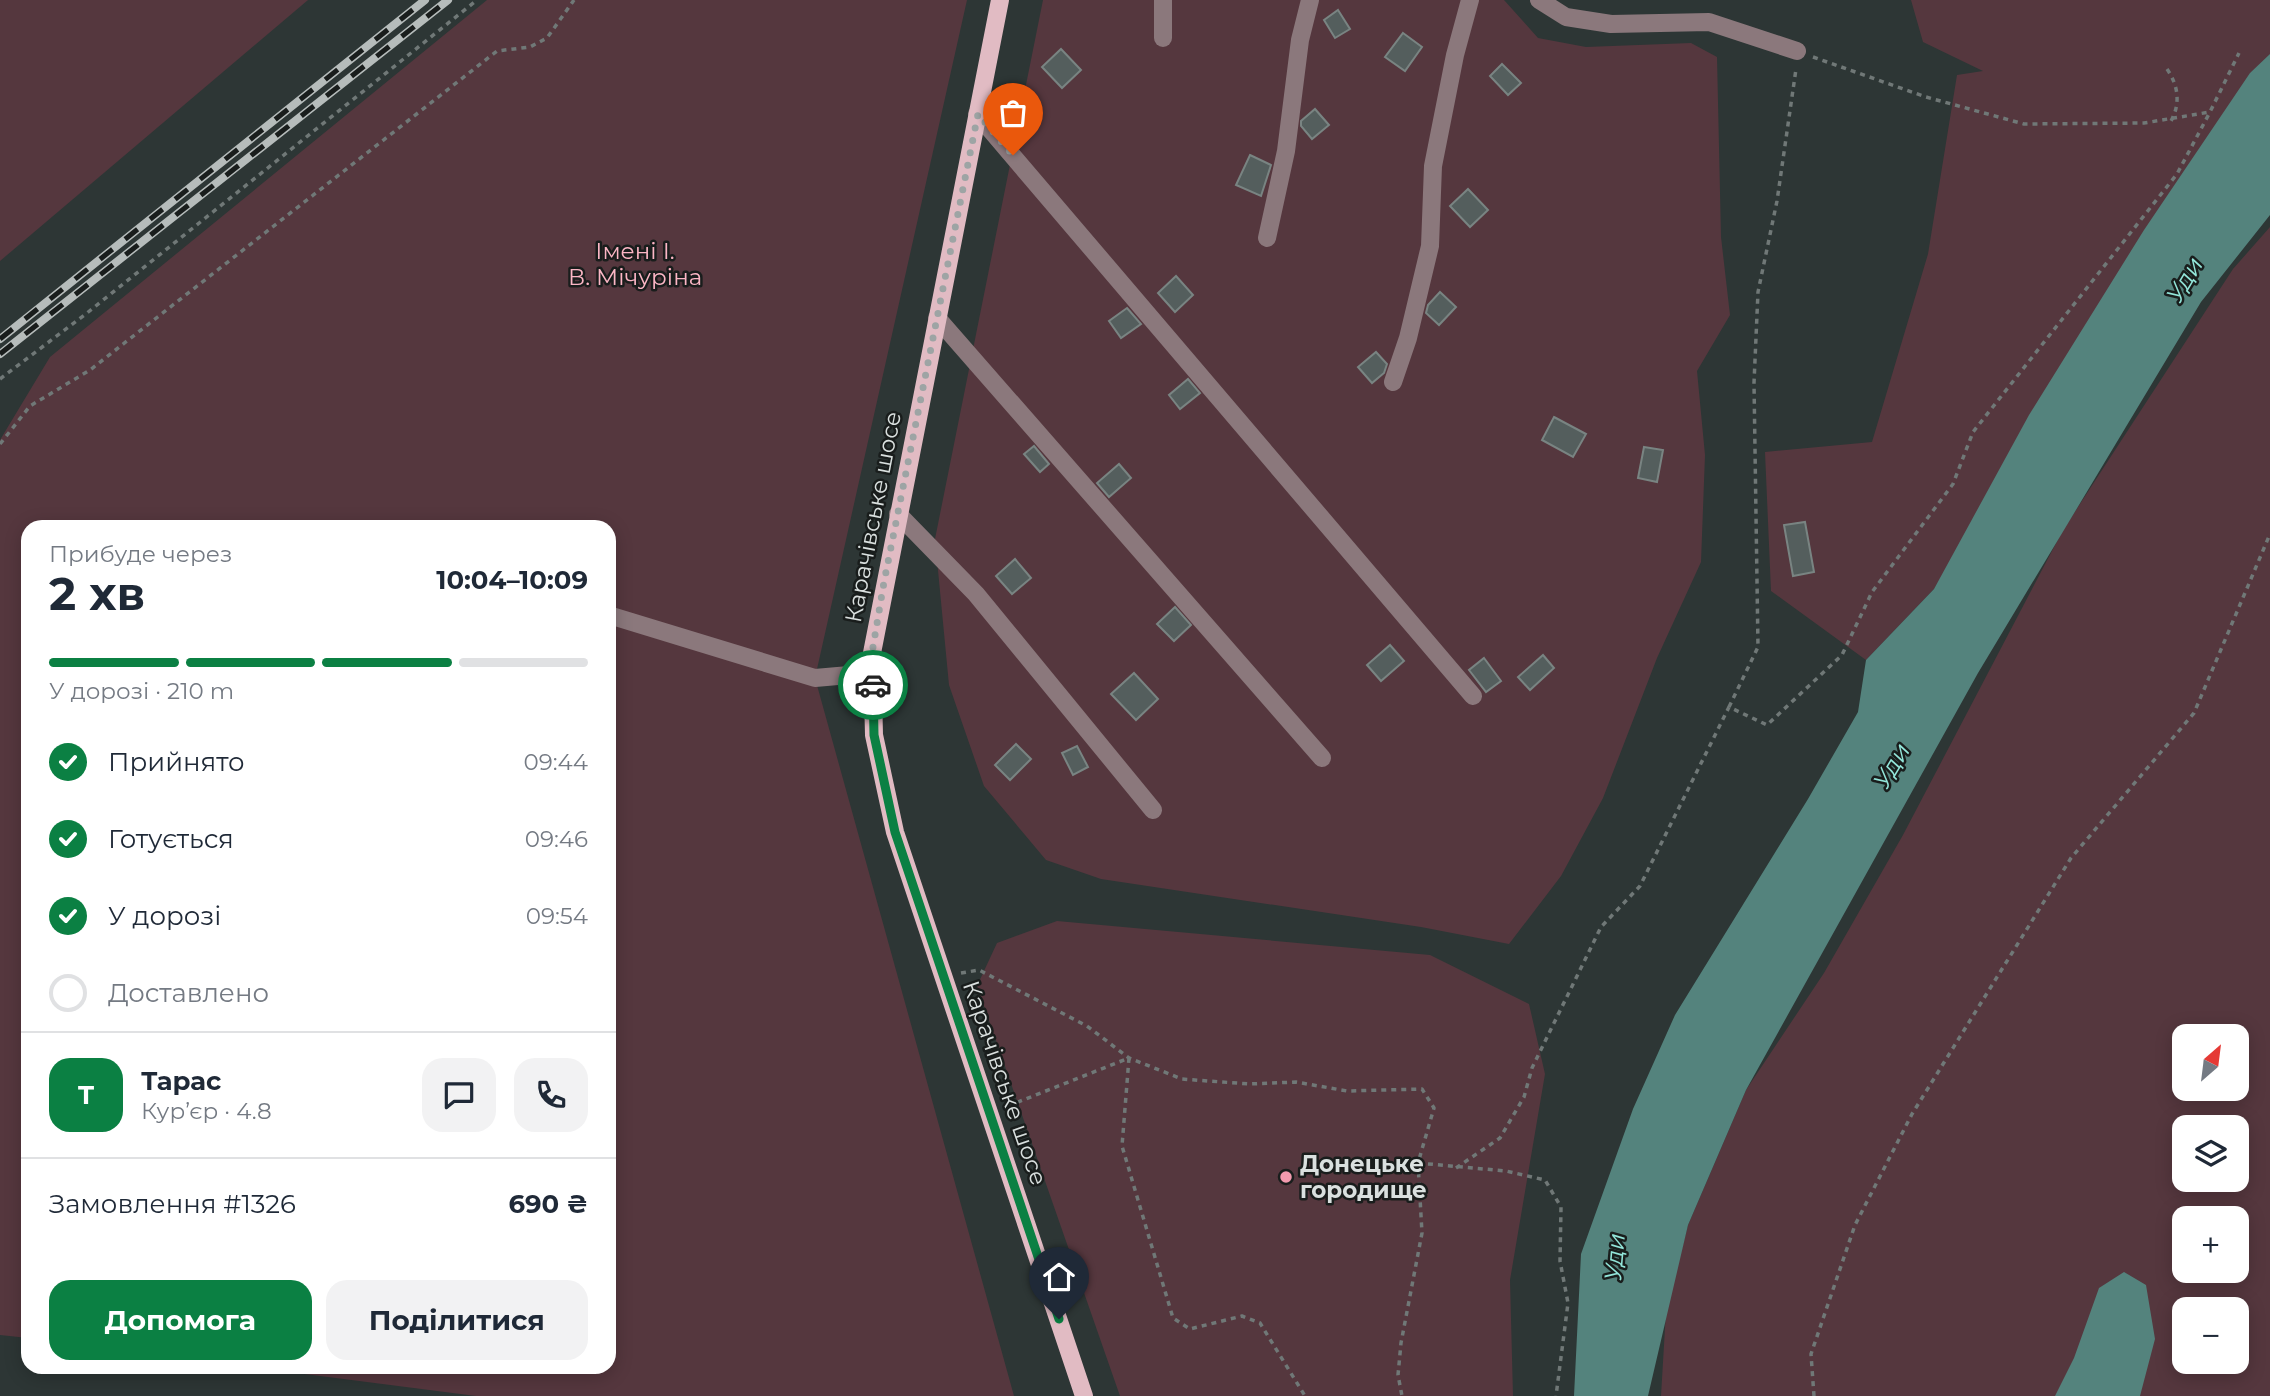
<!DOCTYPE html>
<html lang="uk">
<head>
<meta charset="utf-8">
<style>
  body { margin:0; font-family:Montserrat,sans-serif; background:#f2f2f3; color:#1f2937; height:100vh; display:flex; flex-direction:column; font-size:26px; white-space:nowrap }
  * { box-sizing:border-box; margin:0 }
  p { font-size:23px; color:#747a83 }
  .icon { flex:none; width:38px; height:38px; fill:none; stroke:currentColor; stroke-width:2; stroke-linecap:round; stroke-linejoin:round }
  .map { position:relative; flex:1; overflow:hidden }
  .sheet { position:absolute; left:21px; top:520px; width:595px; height:854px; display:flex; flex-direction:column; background:#fff; border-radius:21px; box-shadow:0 4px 18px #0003 }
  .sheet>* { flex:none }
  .needle { width:46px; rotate:28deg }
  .tools { position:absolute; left:2172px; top:1024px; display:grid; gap:14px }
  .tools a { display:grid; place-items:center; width:77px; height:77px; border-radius:14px; background:#fff; box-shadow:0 4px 18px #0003; font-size:35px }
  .pin { position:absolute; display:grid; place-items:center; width:60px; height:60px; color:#fff; margin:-72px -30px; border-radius:50% 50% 50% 0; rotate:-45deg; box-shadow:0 0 7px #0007 }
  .pin .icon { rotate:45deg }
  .courier { position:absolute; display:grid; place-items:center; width:70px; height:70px; margin:-35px; border:5px solid #0b8043; border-radius:50%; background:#fff; color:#222; box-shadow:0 2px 9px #0007 }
  .headline em { font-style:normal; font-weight:700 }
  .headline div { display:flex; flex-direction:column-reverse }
  .headline { display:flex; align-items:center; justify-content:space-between; height:119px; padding:0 28px }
  h1 { font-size:46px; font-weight:700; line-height:52px }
  .bar { display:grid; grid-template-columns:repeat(4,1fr); gap:10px 7px; align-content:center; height:84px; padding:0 28px }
  .bar i { height:9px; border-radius:5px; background:#e0e1e3 }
  .bar .selected { background:#0b8043 }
  .bar p { grid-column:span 4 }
  .line { display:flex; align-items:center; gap:18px; padding:0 28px; border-top:2px solid #e0e1e3 }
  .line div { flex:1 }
  .round { display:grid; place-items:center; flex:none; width:74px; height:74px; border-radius:21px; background:#f2f2f3 }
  ol { padding:0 28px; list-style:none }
  li { display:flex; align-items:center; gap:21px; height:77px }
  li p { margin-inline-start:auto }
  li .icon { padding:7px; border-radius:50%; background:#0b8043; color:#fff; stroke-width:4 }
  li:last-child { color:#747a83 }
  li i { width:38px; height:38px; border:4px solid #e0e1e3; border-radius:50% }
  .primary-button { display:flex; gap:14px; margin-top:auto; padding:14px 28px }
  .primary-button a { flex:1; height:80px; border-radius:21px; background:#0b8043; color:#fff; font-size:28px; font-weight:700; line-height:80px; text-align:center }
  .primary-button a+a { background:#f2f2f3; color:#1f2937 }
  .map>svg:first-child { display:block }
  .green { fill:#55373e; fill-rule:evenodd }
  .water { fill:#54837d }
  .building { fill:#545e5d; stroke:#798482; stroke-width:2 }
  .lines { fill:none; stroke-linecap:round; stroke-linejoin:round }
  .path { stroke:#707877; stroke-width:3.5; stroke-dasharray:5 5; stroke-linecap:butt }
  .minor { stroke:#8b787c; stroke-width:18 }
  .major { stroke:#e1bbc3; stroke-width:18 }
  .rail-casing { stroke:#b6bcbb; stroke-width:8 }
  .rail { stroke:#191d1c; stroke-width:5; stroke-dasharray:16; stroke-linecap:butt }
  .done { stroke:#9da4a4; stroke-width:7; stroke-dasharray:0 12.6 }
  .route { stroke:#0b8043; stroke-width:9 }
  .poi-dot { fill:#f29aae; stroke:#191d1c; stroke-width:2.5 }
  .labels { text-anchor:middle; stroke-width:5; stroke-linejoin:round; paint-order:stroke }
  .park-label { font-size:23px; fill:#fcb6c5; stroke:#191d1c }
  .street-label { font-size:23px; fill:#dae0df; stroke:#191d1c }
  .poi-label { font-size:23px; font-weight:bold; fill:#dae0df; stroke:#191d1c; text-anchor:start }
  .water-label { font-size:24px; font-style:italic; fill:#93e6da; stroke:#191d1c }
</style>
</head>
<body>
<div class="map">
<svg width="2270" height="1396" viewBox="0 0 2270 1396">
  <rect width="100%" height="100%" fill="#2d3635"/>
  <!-- green -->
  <g class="green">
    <polygon points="0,0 308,0 0,261"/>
    <polygon points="487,0 967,0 815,678 1014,1396 476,1396 250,1367 609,1367 609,527 28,527 28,1338 0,1335 0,440 50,357"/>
    <polygon points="1043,0 1504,0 1538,38 1586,47 1691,43 1717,57 1721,237 1730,315 1697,371 1705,455 1701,562 1657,658 1603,798 1561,876 1509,944 1421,927 1101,879 1046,860 984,786 949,685 935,539"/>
    <polygon points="1911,0 2270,0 2270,56 1934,589 1866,660 1771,591 1765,452 1872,442 1928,254 1957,75 1983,71 1923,42"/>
    <path d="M2270,227V1396H1661L1666,1311L1688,1225L1746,1090L1824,973L1903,835L2063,530L2233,269ZM2184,1036H2236V1088H2184ZM2184,1127H2236V1180H2184ZM2184,1218H2236V1270H2184ZM2184,1309H2236V1362H2184Z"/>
    <polygon points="1057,921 1430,955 1529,1004 1545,1074 1510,1280 1513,1396 1120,1396 977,986 997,943"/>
  </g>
  <!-- water -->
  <g class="water">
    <polygon points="2270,54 2270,215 2201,302 1978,673 1746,1090 1688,1225 1648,1396 1574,1396 1581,1254 1633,1109 1675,1015 1808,799 1858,712 1866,660 1934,589 2029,415 2144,230 2250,73"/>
    <polygon points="2124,1272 2146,1285 2155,1339 2140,1396 2055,1396 2074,1358 2099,1288"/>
  </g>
  <!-- building -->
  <g class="building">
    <polygon points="1338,10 1350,29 1335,38 1324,20"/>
    <polygon points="1403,33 1422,47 1405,71 1385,57"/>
    <polygon points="1061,49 1081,70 1062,88 1042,67"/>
    <polygon points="1502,64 1521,83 1508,95 1490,76"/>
    <polygon points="1315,109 1329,125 1312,139 1301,126 1301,121"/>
    <polygon points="1250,155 1271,165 1261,196 1236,185"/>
    <polygon points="1468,189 1488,210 1470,227 1450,206"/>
    <polygon points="1176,276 1193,295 1175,312 1158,293"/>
    <polygon points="1440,292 1456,307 1439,325 1426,313 1428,305"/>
    <polygon points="1127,308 1141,324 1121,338 1109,321"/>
    <polygon points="1376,352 1387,364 1384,373 1372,383 1358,367"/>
    <polygon points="1188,379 1200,393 1180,409 1169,395"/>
    <polygon points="1554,417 1586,434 1573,457 1542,440"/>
    <polygon points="1034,446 1049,464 1040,472 1024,454"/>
    <polygon points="1644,447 1663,450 1657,482 1638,478"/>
    <polygon points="1119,464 1131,478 1109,497 1097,483"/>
    <polygon points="1805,522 1814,572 1793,576 1784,525"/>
    <polygon points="1015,559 1031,578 1012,594 996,576"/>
    <polygon points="1175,607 1191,625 1174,641 1157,624"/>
    <polygon points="1390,645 1404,661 1381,681 1367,665"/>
    <polygon points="1543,655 1554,668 1530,690 1518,677"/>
    <polygon points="1484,658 1501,681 1486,692 1469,670"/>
    <polygon points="1134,673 1158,699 1136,720 1111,694"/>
    <polygon points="1016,744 1031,759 1010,780 995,765"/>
    <polygon points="1077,746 1088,767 1073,775 1062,753"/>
  </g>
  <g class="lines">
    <!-- path -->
    <g class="path">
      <polyline points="1813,57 1926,97 2024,124 2144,123 2210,112 2239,53"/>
      <path d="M2167,69C2178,85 2181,103 2171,121"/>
      <polyline points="0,379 87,313 477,0"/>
      <polyline points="0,444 30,406 90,370 497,51 530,47 547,38 574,0"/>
      <polyline points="1729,707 1758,647 1754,383 1758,292 1777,201 1796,69"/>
      <polyline points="961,973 979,970 1087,1026 1129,1058 1182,1079 1249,1084 1296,1082 1347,1091 1422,1089 1434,1108 1418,1163 1422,1233 1401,1343 1398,1375 1402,1396"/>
      <polyline points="1129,1058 1122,1146 1173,1318 1190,1329 1242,1316 1260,1323 1305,1396"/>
      <polyline points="1008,1106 1129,1058"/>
      <polyline points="1418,1163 1506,1171 1545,1180 1561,1207 1560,1261 1568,1303 1556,1396"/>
      <polyline points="1456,1168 1500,1138 1524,1097 1532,1068 1601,927 1640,886 1729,707 1767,725 1842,655 1872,592 1953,484 1973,432 2177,174 2210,112"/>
      <polyline points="1814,1396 1811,1354 1855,1225 1912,1114 2071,858 2194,713 2270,534"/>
    </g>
    <!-- minor -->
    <g class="minor">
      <polyline points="1539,0 1566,17 1611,24 1709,22 1797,51"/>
      <polyline points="1163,38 1163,0"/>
      <polyline points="977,114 1473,696"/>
      <polyline points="1267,238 1286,151 1300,40 1310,0"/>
      <polyline points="937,318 1322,758"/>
      <polyline points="1393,382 1408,338 1430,246 1433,166 1455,55 1470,0"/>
      <polyline points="898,514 976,594 1153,810"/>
      <polyline points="612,616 815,678 872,673"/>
    </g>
    <!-- major -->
    <polyline class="major" points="1000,0 872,653 874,735 895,832 1084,1396"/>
    <!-- rail casing -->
    <g class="rail-casing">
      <g id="rail">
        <polyline points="0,339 425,0"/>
        <polyline points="0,354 448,0"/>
      </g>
    </g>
    <!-- rail -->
    <use href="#rail" class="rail"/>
  </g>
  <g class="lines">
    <!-- done -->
    <polyline class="done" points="873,685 872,653 884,582 978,114 1013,155"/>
    <!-- route -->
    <polyline class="route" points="873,685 874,735 895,832 1059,1319"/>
  </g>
  <!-- markers -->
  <circle class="poi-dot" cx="1286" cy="1177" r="7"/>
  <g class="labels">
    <!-- park labels -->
    <g class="park-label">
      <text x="635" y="259">Імені І.<tspan x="635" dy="26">В. Мічуріна</tspan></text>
    </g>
    <!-- street labels -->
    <g class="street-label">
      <text transform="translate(873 517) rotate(-79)" y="8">Карачівське шосе</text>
      <text transform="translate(1005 1083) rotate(71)" y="8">Карачівське шосе</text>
    </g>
    <!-- poi labels -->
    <g class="poi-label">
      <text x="1300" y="1172">Донецьке<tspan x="1300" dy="26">городище</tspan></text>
    </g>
    <!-- water labels -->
    <g class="water-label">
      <text transform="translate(2185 280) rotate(-59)" y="8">Уди</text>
      <text transform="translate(1892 766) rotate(-59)" y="8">Уди</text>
      <text transform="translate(1615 1257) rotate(-85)" y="8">Уди</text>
    </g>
  </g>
</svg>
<div class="tools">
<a><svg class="needle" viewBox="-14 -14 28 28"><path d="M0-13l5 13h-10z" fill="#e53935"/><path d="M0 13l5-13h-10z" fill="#747a83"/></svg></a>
<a><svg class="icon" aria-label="layers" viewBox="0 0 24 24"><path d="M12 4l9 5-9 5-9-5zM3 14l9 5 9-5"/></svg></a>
<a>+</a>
<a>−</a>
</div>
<div class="pin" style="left:1013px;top:155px;background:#ea580c"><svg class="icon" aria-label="bag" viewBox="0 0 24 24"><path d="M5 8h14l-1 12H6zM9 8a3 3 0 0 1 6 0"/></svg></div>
<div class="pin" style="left:1059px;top:1319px;background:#1f2937"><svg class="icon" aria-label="home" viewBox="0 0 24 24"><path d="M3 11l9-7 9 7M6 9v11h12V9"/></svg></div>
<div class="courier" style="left:873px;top:685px"><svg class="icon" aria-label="car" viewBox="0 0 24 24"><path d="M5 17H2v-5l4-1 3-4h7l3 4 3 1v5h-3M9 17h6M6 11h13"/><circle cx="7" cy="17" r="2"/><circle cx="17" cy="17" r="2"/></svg></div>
<section class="sheet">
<div class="headline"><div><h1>2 хв</h1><p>Прибуде через</p></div><em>10:04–10:09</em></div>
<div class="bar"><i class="selected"></i><i class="selected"></i><i class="selected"></i><i></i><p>У дорозі · 210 m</p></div>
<ol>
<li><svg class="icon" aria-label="check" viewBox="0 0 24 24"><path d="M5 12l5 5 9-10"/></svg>Прийнято<p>09:44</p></li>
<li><svg class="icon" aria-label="check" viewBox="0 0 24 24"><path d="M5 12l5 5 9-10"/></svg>Готується<p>09:46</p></li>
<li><svg class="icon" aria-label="check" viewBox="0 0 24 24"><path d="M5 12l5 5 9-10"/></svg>У дорозі<p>09:54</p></li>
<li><i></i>Доставлено</li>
</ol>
<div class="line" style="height:126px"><b class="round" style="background:#0b8043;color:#fff">Т</b><div><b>Тарас</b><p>Кур’єр · 4.8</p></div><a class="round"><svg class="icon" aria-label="chat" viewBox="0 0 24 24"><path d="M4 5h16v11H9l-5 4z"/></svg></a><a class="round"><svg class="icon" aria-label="phone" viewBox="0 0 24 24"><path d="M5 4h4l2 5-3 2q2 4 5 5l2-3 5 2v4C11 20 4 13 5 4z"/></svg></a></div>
<div class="line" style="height:91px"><div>Замовлення #1326</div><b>690 ₴</b></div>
<div class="primary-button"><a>Допомога</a><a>Поділитися</a></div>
</section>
</div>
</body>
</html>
